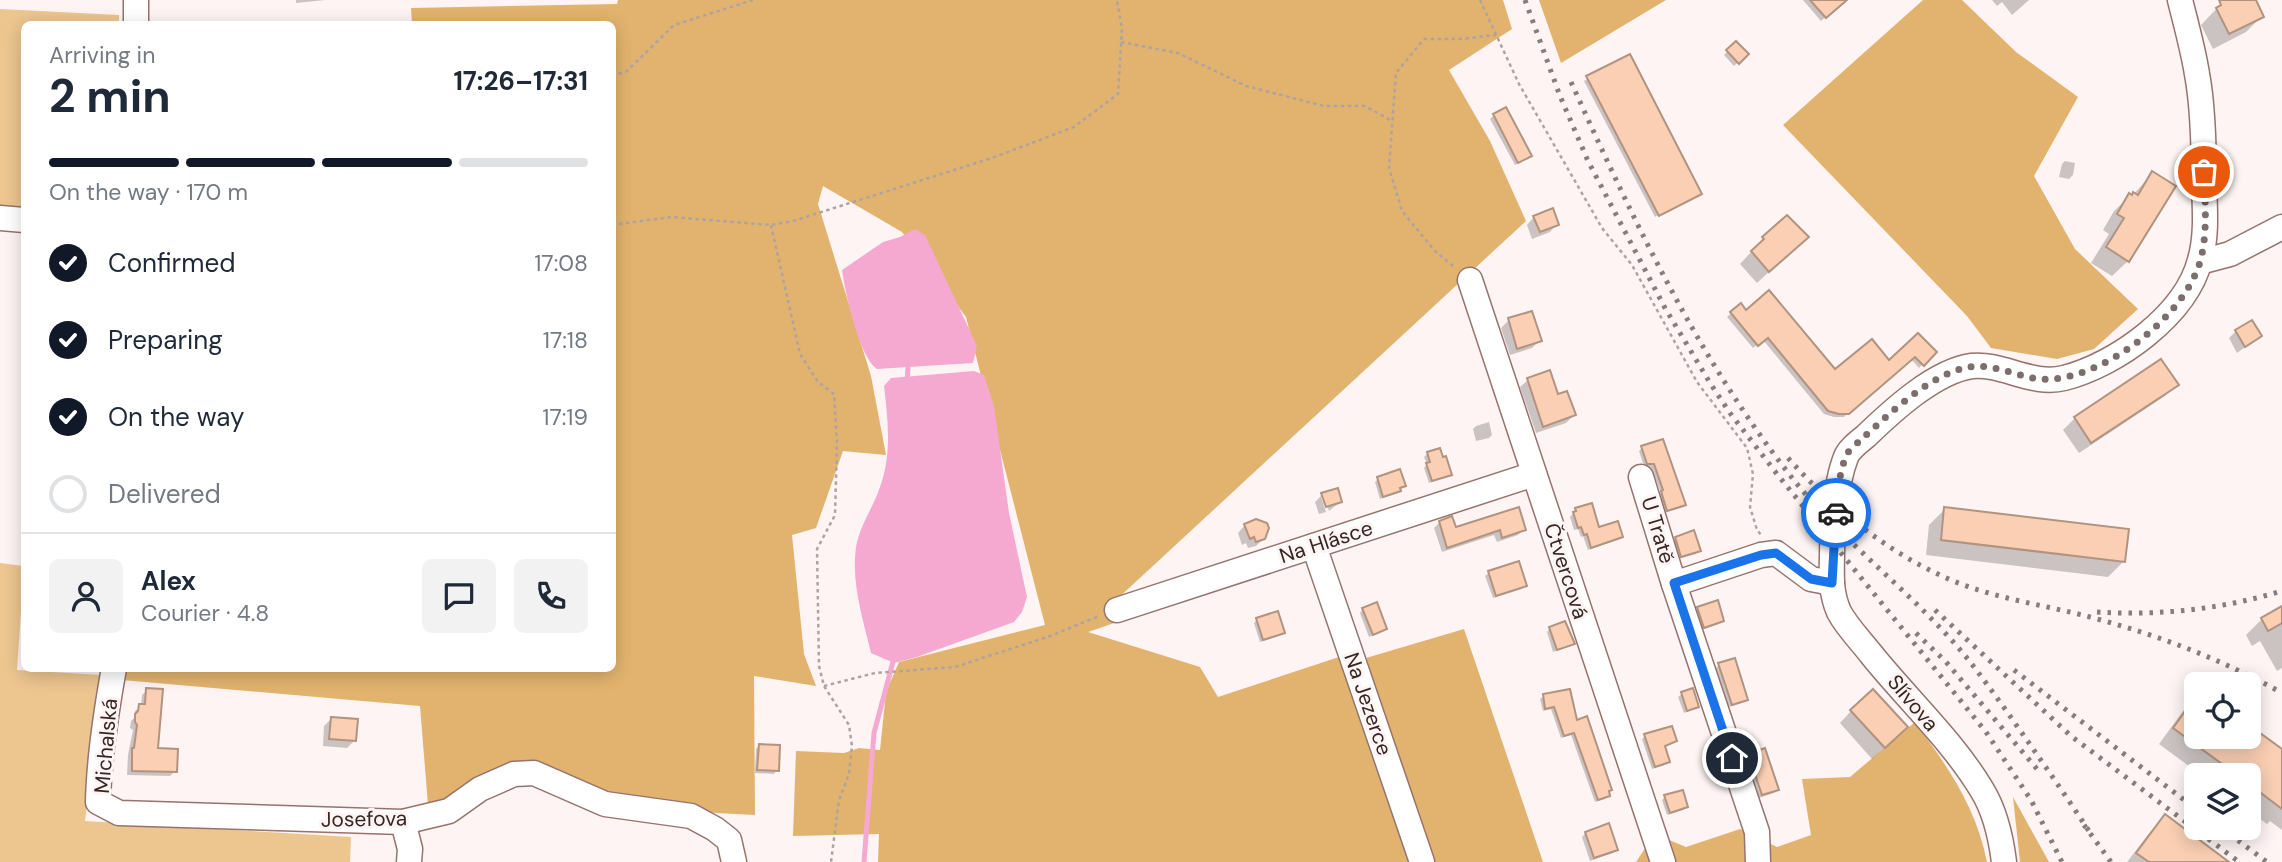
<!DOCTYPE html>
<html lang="en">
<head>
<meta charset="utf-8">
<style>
  body { margin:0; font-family:"DM Sans",sans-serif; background:#f2f2f3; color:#1f2937; height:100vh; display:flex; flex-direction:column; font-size:26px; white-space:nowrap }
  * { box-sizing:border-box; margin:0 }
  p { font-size:23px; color:#747a83 }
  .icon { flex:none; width:38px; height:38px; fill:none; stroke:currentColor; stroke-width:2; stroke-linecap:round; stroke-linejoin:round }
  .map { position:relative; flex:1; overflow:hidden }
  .sheet { position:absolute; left:21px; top:21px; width:595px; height:651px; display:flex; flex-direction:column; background:#fff; border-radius:10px; box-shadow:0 4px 18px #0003 }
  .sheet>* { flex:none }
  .fabs { position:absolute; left:2184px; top:672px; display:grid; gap:14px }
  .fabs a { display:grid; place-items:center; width:77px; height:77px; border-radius:10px; background:#fff; box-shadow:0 4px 18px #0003; font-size:35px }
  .pin { position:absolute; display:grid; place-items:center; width:60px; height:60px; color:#fff; margin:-30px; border:4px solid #fff; border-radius:50%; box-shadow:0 2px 7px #0007 }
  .courier { position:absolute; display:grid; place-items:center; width:70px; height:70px; margin:-35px; border:5px solid #1a73e8; border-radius:50%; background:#fff; color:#222; box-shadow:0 2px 9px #0007 }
  .head em { font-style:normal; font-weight:700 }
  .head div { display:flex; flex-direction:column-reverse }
  .head { display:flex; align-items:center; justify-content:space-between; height:119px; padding:0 28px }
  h1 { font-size:46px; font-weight:700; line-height:52px }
  .bar { display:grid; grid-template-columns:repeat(4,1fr); gap:10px 7px; align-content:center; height:84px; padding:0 28px }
  .bar i { height:9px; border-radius:5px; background:#e0e1e3 }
  .bar .active { background:#111827 }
  .bar p { grid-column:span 4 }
  .line { display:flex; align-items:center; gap:18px; padding:0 28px; border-top:2px solid #e0e1e3 }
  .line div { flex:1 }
  .round { display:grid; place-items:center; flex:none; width:74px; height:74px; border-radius:10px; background:#f2f2f3 }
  ol { padding:0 28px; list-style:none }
  li { display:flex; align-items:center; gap:21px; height:77px }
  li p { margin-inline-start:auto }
  li .icon { padding:7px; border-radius:50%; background:#111827; color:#fff; stroke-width:4 }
  li:last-child { color:#747a83 }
  li i { width:38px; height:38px; border:4px solid #e0e1e3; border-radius:50% }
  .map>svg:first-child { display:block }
  .green { fill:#ecc58f }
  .forest { fill:#e2b36e }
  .water { fill:#f6a9d0 }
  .shadow { fill:#0003 }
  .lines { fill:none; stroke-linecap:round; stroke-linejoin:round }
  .stream { stroke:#f6a9d0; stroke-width:5 }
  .building { fill:#facfb3; stroke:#b19380; stroke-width:2 }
  .minor-casing { stroke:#96736c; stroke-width:27 }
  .path { stroke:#afa3a2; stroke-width:2.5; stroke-dasharray:3.5 3.5; stroke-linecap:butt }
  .minor { stroke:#fff; stroke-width:24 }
  .rail { stroke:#897d7b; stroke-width:5; stroke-dasharray:3.5 7; stroke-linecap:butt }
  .done { stroke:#7b6e6c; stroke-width:7; stroke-dasharray:0 12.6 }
  .route { stroke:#1a73e8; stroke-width:9 }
  .labels { text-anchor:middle; stroke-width:6; stroke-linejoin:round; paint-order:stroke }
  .street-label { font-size:21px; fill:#352623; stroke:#fdf4f3 }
</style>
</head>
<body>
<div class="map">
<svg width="2282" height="862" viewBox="0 0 2282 862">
  <rect width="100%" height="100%" fill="#fdf4f3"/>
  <!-- green -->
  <g class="green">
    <polygon points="0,9 119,15 119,24 24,24 24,216 0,214"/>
    <polygon points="0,563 24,566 17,670 103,675 85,821 351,837 350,862 0,862"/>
  </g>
  <!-- forest -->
  <g class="forest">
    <polygon points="618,0 1503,0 1512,29 1449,70 1490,141 1526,221 1115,601 1123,620 1088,632 1200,667 1218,697 1342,656 1366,658 1464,629 1543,862 878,862 879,834 793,836 796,751 844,753 859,748 880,750 886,692 899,662 1045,625 966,317 902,232 823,186 818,204 871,376 886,455 843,451 816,528 792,535 804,654 816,686 754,676 755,815 716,813 609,800 528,765 451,798 428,805 420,706 122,680 124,668 612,668 612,24 412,24 411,8 617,4"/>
    <polygon points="1539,0 1666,0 1561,63"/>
    <polygon points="1923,0 1962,0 2016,52 2078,97 2034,176 2075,249 2138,309 2094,349 2057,359 1991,348 1967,316 1783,125"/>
    <path d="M1915,722C1948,767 1976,807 1987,862H1636L1646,847L1669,840L1686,847L1740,829L1777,847L1811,835L1802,779L1850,777Z"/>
    <polygon points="2013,797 2049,862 2020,862"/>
  </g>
  <!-- water -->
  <g class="water">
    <path d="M915,229L925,235L977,346L973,363L877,369C859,357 845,292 842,270L883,242L900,237Z"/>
    <path d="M974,371L984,375L994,406L1009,513L1027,597L1022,612L1014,622L917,657L894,663L871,653C863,619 851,583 856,547C860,525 873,508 880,487C892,454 888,420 884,386L891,378Z"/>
  </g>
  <!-- shadow -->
  <g class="shadow">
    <polygon points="296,0 325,0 296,3"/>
    <polygon points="1803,0 1845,0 1821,21"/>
    <polygon points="1992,0 2029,0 2012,15 2002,2 1997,6"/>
    <polygon points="2228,0 2254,0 2262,16 2246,32 2213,49 2201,25 2221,4"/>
    <polygon points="1736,43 1747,54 1734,66 1724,55"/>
    <polygon points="1629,56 1699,193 1655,217 1584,81"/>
    <polygon points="1494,115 1526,159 1515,165 1490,119"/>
    <polygon points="2065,161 2075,163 2073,175 2069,179 2059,177 2062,164"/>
    <polygon points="2152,174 2128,261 2112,276 2091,263 2109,234 2103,230 2114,211 2130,196 2131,197"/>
    <polygon points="1534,217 1557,224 1550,232 1532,239 1527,225"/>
    <polygon points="1764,238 1795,248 1757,283 1740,264"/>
    <polygon points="1740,305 1746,312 1835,372 1934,352 1919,368 1911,359 1844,417 1834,417 1824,414 1763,340 1753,348 1727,317"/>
    <polygon points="1531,313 1540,340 1532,348 1510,355 1501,328 1509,320"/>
    <polygon points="2236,331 2260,336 2237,353 2229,338"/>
    <polygon points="1528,380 1557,396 1574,415 1566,423 1536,433 1520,387"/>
    <polygon points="2176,385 2165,396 2079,453 2063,430 2075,418"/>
    <polygon points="1489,422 1492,435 1489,438 1476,441 1473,429 1476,426"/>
    <polygon points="1662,441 1684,504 1681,508 1664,513 1658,495 1661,493 1651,467 1644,466 1639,451 1642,448"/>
    <polygon points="1428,453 1450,474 1446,477 1429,483 1424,468 1427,464 1424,457"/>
    <polygon points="1378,479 1404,486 1395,494 1380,499 1375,482"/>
    <polygon points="1322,495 1340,502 1329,511 1325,497 1321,497 1326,512 1319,514 1315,502"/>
    <polygon points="1945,509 2124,561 2108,577 1926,555 1929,525"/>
    <polygon points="1576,510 1598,530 1621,536 1617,540 1588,550 1583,536 1581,537 1578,529 1574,530 1570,517"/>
    <polygon points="1440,522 1455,529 1524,529 1518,535 1497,542 1494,535 1442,552 1434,528"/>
    <polygon points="1245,525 1264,538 1256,546 1248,548 1246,543 1242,545 1238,533"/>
    <polygon points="1676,538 1699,550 1696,554 1678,559 1673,541"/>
    <polygon points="1489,573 1525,586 1522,589 1493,598 1485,576"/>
    <polygon points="2282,608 2282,668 2277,671 2260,641 2252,646 2246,635 2262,619"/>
    <polygon points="1363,609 1385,629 1382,632 1369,637 1360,613"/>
    <polygon points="1698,609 1722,620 1719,624 1701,630 1695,612"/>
    <polygon points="1257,619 1283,633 1279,636 1260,642 1254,623"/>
    <polygon points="1550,628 1573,643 1570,646 1553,652 1547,632"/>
    <polygon points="1719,665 1746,699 1743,702 1729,707 1716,668"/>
    <polygon points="147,690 156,750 175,771 170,776 127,775 128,755 133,730 130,728 131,721 134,718 135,711 141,706 142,695"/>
    <polygon points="1682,694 1697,706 1694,709 1684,713 1678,697"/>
    <polygon points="1544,696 1576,722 1607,792 1608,795 1605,799 1595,802 1571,735 1561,738 1551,709 1543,711 1540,699"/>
    <polygon points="2196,697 2196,737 2249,737 2249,727 2282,752 2282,830 2270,821 2267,824 2249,811 2249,775 2201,775 2159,744 2186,707"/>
    <polygon points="1851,711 1894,739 1872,759 1840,723"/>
    <polygon points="332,718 354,741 347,748 323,746 324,726"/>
    <polygon points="1645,736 1675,741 1663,747 1668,761 1665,765 1652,769 1642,739"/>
    <polygon points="759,746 777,770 774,774 755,773 756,749"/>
    <polygon points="1749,756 1777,790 1774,793 1759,798 1746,759"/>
    <polygon points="1665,797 1686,807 1683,810 1667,815 1662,800"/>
    <polygon points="2165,817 2226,862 2127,862 2150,832"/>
    <polygon points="1586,833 1616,850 1613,853 1590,861 1582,837"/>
  </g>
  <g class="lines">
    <!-- stream -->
    <g class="stream">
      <polyline points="907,382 908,368"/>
      <polyline points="864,862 874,733 894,658"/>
    </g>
  </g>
  <!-- building -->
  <g class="building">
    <polygon points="1810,0 1847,0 1826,18"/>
    <polygon points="2219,0 2256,0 2264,17 2229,34 2216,8 2221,5"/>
    <polygon points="1736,41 1749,54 1739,64 1726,50"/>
    <polygon points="1630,54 1702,194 1659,216 1586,76"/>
    <polygon points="1506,107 1532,156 1518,163 1493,114"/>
    <polygon points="2152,171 2176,186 2129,262 2106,247 2124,218 2117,214 2129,193 2132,195 2133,192 2138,195"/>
    <polygon points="1553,208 1559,225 1540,232 1533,216"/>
    <polygon points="1787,215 1809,237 1769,272 1751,251 1764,239 1762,237"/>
    <polygon points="1769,290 1835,369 1872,339 1889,360 1918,333 1937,352 1924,366 1915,357 1849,414 1839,414 1828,411 1768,338 1758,346 1730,312 1741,303 1746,310"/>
    <polygon points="1532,311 1542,341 1517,349 1508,318"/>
    <polygon points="2252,320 2262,336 2245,347 2235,330"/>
    <polygon points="2161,359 2179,385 2091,443 2074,417"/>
    <polygon points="1550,370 1558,394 1567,391 1576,415 1543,427 1527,378"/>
    <polygon points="1663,439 1686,505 1667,511 1661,491 1663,490 1654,464 1647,464 1641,446"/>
    <polygon points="1440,448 1443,457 1446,456 1452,475 1432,481 1426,463 1430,462 1427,452"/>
    <polygon points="1400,469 1406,486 1400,488 1401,491 1383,497 1377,477"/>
    <polygon points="1338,488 1342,502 1326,507 1321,493"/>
    <polygon points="1592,503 1599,527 1618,521 1623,537 1591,548 1587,534 1584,535 1581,527 1578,528 1573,512 1576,511 1575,508"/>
    <polygon points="1519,507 1526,530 1502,538 1500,530 1447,548 1439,521 1452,516 1456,527"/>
    <polygon points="1944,507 2129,529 2125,562 1941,540"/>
    <polygon points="1256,519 1267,523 1269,528 1265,539 1256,542 1254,537 1250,539 1244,524"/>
    <polygon points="1694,530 1701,551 1681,557 1675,537"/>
    <polygon points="1519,561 1527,586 1496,596 1488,571"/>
    <polygon points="1718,600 1724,621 1704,628 1697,607"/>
    <polygon points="1377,602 1387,629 1373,635 1362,608"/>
    <polygon points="2282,606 2282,623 2268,631 2261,618"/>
    <polygon points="1278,611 1285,633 1263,640 1256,618"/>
    <polygon points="1565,621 1575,644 1557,650 1549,627"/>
    <polygon points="1735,658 1748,700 1732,705 1718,663"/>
    <polygon points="146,688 163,689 158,748 178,749 177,772 132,771 132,748 134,748 137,725 135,722 135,714 138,711 139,704 145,704"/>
    <polygon points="1693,688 1699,707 1687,711 1681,692"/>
    <polygon points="1570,689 1577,720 1587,716 1612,790 1609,791 1610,796 1598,800 1574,733 1564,736 1554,707 1545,709 1543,694"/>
    <polygon points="1873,689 1908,727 1885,748 1850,710"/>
    <polygon points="2196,696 2196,737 2249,737 2249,725 2282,749 2282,809 2249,784 2249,775 2237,775 2173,728"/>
    <polygon points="331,717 358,719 356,741 329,739"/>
    <polygon points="1672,726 1677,741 1665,746 1670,762 1655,767 1644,734"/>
    <polygon points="759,744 780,745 779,771 757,770"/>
    <polygon points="1765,748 1779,790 1762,795 1748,754"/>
    <polygon points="1683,790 1688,807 1670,813 1664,795"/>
    <polygon points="2165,814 2229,862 2149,862 2136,853"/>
    <polygon points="1609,823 1618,850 1594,858 1585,832"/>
  </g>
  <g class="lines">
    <!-- minor casing -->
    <g class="minor-casing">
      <g id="minor">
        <polyline points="136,24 136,0"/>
        <polyline points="0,218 24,220"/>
        <polyline points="2200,262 2230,254 2282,227"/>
        <polyline points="1470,280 1663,862"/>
        <polyline points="1641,477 1674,584 1757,832 1758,862"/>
        <polyline points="1314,546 1422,862"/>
        <polyline points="1674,584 1761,555 1776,553 1811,579 1832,583"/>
        <polyline points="1117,610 1534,474"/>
        <path d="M114,668C106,712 99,757 98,802L119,813L403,822L449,811L480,789L514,774L534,773L605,804L691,816L715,829L729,840L734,862"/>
        <polyline points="403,822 410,849 409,862"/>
        <path d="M2004,862C2001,838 1995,811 1982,790C1952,740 1907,699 1871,654C1861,641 1847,627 1839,612C1835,603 1833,594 1832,584C1831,549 1833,490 1846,457C1849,449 1859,442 1866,436C1892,411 1935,371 1972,366C2003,363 2032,386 2064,378C2116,365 2186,315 2200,260C2207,236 2205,210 2204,185C2204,151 2203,106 2197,74C2193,49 2186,24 2180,0"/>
      </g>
    </g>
    <!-- path -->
    <g class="path">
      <polyline points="1480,0 1519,84 1602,228 1632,265 1697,382 1747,448 1753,474 1750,507 1757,530 1761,535"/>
      <polyline points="1121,42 1178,53 1246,86 1324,106 1365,106 1392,121"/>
      <polyline points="612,76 627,71 674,25 753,0"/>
      <polyline points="612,225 671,217 771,225 793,221 992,158 1074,127 1118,94 1122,29 1117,0"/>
      <polyline points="771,225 800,354 818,382 834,394 837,443 835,515 817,549 819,666 824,686 849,725 852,746 849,774 839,800 831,862"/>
      <polyline points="1453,266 1435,251 1402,211 1389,168 1396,73 1424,39 1460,39 1496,35"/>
      <polyline points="824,686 875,673 955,667 1050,636 1097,617"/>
    </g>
    <!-- minor -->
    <use href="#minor" class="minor"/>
    <!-- rail -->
    <g class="rail">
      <polyline points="1525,0 1560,96 1588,161 1665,308 1710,383 1730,413 1777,474 1986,732 2031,800 2062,862"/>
      <path d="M1571,82C1634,221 1698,359 1793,479C1838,536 1897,581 1946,634C1968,657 1986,683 2005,709C2034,750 2062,790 2089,831"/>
      <path d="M1788,458C1831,506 1883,549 1942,576C1989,598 2041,604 2090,617C2158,635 2221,659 2282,693"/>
      <polyline points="1935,610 2071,736 2239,862"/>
      <path d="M2097,612C2160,616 2222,609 2282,591"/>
      <polyline points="1916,633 1946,662 2037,769"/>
      <polyline points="2014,670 2196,809"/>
      <polyline points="2084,825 2111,862"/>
      <polyline points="2221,828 2267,862"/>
    </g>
  </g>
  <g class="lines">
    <!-- done -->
    <path class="done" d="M1836,513C1837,495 1839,474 1846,456C1849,449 1858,443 1864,437C1892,411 1931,374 1969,367C1997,362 2024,382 2052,379C2108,375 2184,316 2200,262C2208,234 2205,201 2204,172"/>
    <!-- route -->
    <polyline class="route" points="1732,758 1674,583 1761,555 1776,553 1811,579 1832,583 1836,513"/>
  </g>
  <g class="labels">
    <!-- street labels -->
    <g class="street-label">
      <text transform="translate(1658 530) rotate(73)" y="7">U Tratě</text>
      <text transform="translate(1326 542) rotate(-18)" y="7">Na Hlásce</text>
      <text transform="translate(1566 571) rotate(72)" y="7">Čtvercová</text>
      <text transform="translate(1913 703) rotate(50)" y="7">Slívova</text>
      <text transform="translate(1368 704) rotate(71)" y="7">Na Jezerce</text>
      <text transform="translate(106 746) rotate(-85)" y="7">Michalská</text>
      <text transform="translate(364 819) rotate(-1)" y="7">Josefova</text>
    </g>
  </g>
</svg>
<div class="fabs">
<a><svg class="icon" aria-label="locate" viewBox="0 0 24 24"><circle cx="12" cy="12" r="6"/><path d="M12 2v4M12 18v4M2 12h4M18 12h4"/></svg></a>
<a><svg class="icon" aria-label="layers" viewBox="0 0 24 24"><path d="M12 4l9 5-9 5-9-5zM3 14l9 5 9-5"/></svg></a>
</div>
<div class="pin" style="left:2204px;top:172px;background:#ea580c"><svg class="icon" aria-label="bag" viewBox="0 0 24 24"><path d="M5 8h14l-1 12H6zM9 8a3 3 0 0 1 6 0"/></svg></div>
<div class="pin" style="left:1732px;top:758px;background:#1f2937"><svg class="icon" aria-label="home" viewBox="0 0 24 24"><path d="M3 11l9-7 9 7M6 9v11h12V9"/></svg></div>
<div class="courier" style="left:1836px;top:513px"><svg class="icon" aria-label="car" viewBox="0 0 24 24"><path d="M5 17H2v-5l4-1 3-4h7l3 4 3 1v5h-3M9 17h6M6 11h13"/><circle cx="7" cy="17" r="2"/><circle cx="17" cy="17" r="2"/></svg></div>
<section class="sheet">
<div class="head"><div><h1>2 min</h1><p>Arriving in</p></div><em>17:26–17:31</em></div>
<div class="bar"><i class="active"></i><i class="active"></i><i class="active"></i><i></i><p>On the way · 170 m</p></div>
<ol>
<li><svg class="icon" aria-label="check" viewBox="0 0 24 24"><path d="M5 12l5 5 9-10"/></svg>Confirmed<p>17:08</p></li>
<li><svg class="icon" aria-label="check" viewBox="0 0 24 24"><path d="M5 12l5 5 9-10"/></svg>Preparing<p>17:18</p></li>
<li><svg class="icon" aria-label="check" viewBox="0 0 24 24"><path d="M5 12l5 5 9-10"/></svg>On the way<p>17:19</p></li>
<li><i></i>Delivered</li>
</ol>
<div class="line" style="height:126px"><a class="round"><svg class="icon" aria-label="person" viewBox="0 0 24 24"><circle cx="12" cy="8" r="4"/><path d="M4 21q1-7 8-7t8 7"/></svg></a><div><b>Alex</b><p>Courier · 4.8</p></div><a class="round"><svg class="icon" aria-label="chat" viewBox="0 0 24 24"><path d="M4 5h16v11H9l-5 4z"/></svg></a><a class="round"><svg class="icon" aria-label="phone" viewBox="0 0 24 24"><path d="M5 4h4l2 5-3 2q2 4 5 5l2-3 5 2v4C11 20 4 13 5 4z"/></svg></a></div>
</section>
</div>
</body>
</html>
